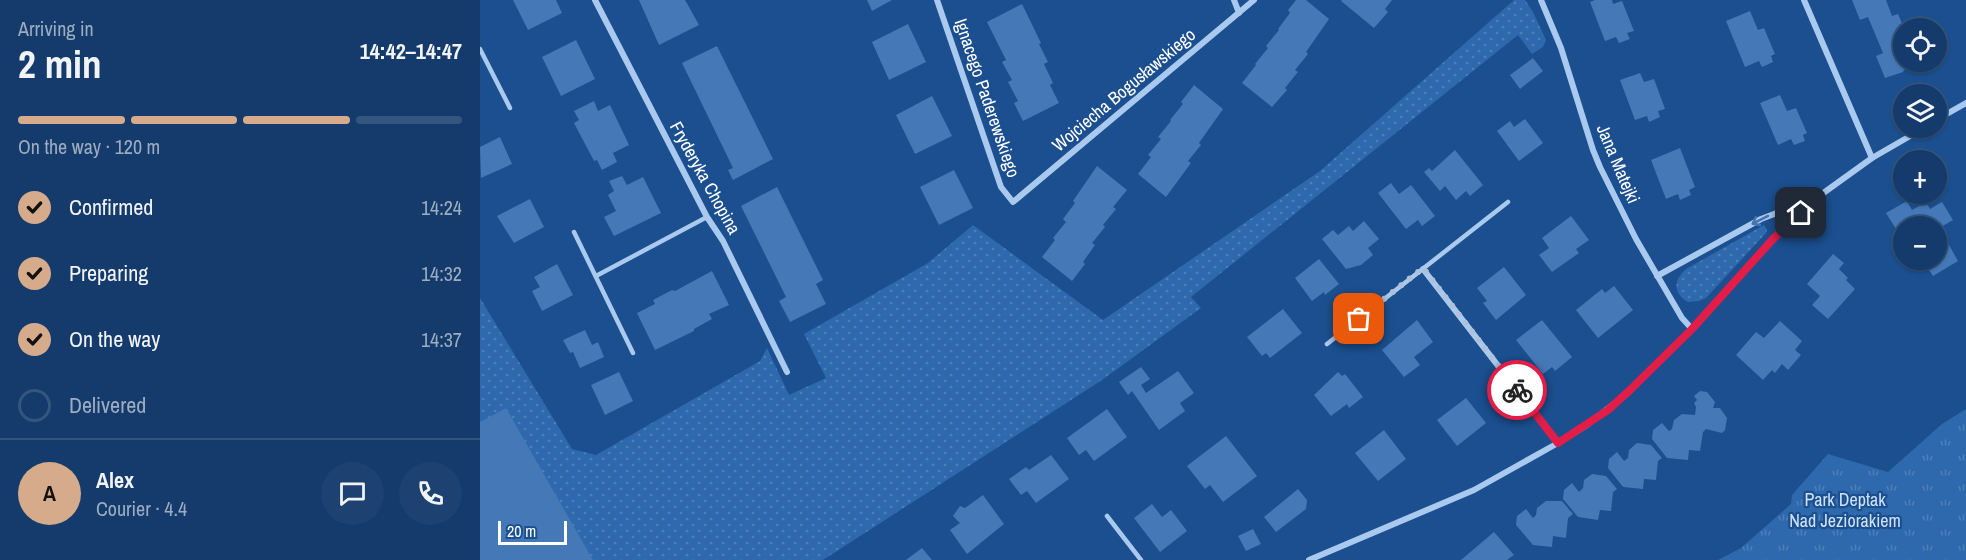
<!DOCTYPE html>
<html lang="en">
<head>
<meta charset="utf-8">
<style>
  body { margin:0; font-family:"Archivo Narrow",sans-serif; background:#1d4271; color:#f1f3f6; height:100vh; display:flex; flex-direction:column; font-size:22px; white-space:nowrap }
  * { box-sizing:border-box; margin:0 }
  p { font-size:20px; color:#9dadc1 }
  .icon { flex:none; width:33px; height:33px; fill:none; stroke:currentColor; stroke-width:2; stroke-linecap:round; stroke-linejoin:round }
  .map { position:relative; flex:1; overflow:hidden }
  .side { display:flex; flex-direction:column; background:#143b6b; width:480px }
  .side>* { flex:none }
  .controls { position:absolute; left:1413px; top:18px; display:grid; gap:12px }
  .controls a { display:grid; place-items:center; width:54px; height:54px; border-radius:50%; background:#143b6b; box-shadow:0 2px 4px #0004,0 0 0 2px #33557e; font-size:30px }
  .scale { position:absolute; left:18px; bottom:15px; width:69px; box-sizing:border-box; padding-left:6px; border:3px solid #fff; border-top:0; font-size:16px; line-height:21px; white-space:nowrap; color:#fff; -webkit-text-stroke:4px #1b4f8f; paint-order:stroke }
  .pin { position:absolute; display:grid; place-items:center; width:51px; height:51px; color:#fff; margin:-26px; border-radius:12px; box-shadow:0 3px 9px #0006 }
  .courier { position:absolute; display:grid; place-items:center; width:60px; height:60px; margin:-30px; border:4px solid #e11d48; border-radius:50%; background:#fff; color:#222; box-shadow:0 2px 8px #0007 }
  .summary em { font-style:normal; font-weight:700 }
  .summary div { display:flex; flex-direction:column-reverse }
  .summary { display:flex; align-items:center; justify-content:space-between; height:102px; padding:0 18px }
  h1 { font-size:39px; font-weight:700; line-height:45px }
  .bar { display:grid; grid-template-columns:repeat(4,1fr); gap:9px 6px; align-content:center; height:72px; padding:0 18px }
  .bar i { height:8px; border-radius:4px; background:#33557e }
  .bar .on { background:#d6ab8b }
  .bar p { grid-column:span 4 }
  .line { display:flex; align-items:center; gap:15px; padding:0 18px; border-top:2px solid #33557e }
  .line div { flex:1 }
  .round { display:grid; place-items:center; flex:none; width:63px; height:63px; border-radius:32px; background:#1d4271 }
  ol { padding:0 18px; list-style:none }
  li { display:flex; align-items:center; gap:18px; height:66px }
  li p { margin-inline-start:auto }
  li .icon { padding:6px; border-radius:50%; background:#d6ab8b; color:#111; stroke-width:4 }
  li:last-child { color:#9dadc1 }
  li i { width:33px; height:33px; border:3px solid #33557e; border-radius:50% }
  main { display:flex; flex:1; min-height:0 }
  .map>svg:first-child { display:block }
  .grass { fill:url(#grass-dots) }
  .park { fill:url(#park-tufts) }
  .building { fill:#4478b7 }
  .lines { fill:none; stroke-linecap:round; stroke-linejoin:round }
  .lane { stroke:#a9c9ee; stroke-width:4.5 }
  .street { stroke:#a9c9ee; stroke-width:6 }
  .oneway { stroke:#4674ac }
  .done { stroke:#afc1d8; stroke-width:6; stroke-dasharray:0 10.8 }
  .route { stroke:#e11d48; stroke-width:8 }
  .labels { text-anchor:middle; stroke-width:4.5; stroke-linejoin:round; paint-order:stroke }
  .street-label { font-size:18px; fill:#fff; stroke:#1b4f8f }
  .park-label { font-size:18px; fill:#cfe3fa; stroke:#1b4f8f }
</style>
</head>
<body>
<main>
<section class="side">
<div class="summary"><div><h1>2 min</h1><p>Arriving in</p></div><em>14:42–14:47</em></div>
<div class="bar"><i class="on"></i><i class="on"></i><i class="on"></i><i></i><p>On the way · 120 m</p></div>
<ol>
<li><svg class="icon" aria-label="check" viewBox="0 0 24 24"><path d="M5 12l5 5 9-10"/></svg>Confirmed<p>14:24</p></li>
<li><svg class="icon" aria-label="check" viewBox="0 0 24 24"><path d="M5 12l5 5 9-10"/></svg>Preparing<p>14:32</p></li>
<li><svg class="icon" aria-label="check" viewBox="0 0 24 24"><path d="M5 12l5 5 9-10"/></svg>On the way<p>14:37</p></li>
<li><i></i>Delivered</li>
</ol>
<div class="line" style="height:108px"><b class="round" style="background:#d6ab8b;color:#111">A</b><div><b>Alex</b><p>Courier · 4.4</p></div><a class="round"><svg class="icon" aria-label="chat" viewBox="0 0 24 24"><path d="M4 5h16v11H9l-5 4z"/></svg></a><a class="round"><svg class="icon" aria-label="phone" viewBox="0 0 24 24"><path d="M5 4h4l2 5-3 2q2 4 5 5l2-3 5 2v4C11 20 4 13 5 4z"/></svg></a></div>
</section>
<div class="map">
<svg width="1486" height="560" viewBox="0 0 1486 560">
  <defs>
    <pattern id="grass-dots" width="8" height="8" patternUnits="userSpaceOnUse" patternTransform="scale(1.5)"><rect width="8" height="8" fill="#2e69ad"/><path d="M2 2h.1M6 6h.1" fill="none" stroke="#4d80b9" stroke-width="1.8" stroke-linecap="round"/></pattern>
    <pattern id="park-tufts" width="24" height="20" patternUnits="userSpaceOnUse" patternTransform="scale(1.5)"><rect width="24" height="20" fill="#2e69ad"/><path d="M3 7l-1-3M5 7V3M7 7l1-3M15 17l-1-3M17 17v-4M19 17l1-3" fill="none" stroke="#4d80b9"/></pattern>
  </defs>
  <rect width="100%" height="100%" fill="#1b4f8f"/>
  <!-- grass -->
  <g class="grass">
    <polygon points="1034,0 1045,0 1053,12 1066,40 1063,47 1052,54 1038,35 711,297 721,308 622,380 343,560 0,560 0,298 92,449 116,455 280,361 287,348 309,395 346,378 324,334 448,263 493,225 623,320 840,171"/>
    <path d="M1284,225L1287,230L1286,233L1226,298L1219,301L1208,302C1192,293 1194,279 1206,269Z"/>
  </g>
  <!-- park -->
  <polygon class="park" points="1486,409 1486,560 1238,560 1261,548 1311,504 1312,495 1348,454 1408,472 1462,424"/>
  <!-- building -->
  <g class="building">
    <polygon points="33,0 76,0 82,13 48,30"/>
    <polygon points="159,0 205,0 219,25 179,45"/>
    <polygon points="387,0 412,0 392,11"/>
    <polygon points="816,0 826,0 849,19 826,52 828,54 815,70 818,72 805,88 807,90 792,107 762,83 776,65 775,64 788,48 786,46 799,30 798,29 810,13 808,10"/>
    <polygon points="862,0 912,0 905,9 908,12 894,28 861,1"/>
    <polygon points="1115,0 1132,0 1133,4 1142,1 1154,31 1147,33 1150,39 1139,43 1136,37 1125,41 1110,2"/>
    <polygon points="1372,0 1406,0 1412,16 1418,14 1424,28 1424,36 1422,37 1424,42 1424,62 1432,62 1434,66 1424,70 1423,72 1405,78 1396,56 1403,53 1388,17 1380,20"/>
    <polygon points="542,4 561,43 559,44 568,62 564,64 573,83 570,85 579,103 543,121 534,103 538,101 528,82 532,80 522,62 526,60 507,22"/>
    <polygon points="1270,11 1278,30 1284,28 1295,54 1291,56 1293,62 1282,67 1279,61 1265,67 1246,21"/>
    <polygon points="428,24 446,62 409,80 392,42"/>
    <polygon points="96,40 115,79 81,96 62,57"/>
    <polygon points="237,46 293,159 253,180 248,170 253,168 202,63"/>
    <polygon points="1053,58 1063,71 1040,89 1030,75"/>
    <polygon points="1160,73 1164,82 1174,79 1185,109 1178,111 1180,117 1169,122 1167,116 1155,120 1140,80"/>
    <polygon points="714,85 743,109 719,143 721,145 708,161 711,163 686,197 658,174 671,157 668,155 681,139 678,137 691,121 690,120 703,104 701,102"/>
    <polygon points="1300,95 1307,111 1316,108 1327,133 1323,135 1325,141 1314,145 1311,139 1298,145 1280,103"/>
    <polygon points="452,96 472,136 435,154 416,115"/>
    <polygon points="114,101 118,111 130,105 149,145 133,153 137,162 122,170 117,160 114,161 94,123 99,120 94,111"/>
    <polygon points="1045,119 1063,143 1039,161 1017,131 1030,121 1034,127"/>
    <polygon points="20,137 32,164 1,178 0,147"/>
    <polygon points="1200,148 1215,187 1209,190 1211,195 1200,200 1198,194 1186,199 1171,160"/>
    <polygon points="975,150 1003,185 990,196 986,191 976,200 965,186 960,191 944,172 949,168 952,171"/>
    <polygon points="617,166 647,190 633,207 636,209 623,225 625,227 612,243 615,245 603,262 605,264 592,281 562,257 575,240 573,238 586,222 583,219 595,203 593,201"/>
    <polygon points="474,170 493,208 459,225 440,187"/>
    <polygon points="142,176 147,185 163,177 181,213 134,236 124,217 136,211 128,195 134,191 129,181"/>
    <polygon points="911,183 919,194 931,185 955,216 942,226 938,220 926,229 898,193"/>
    <polygon points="297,187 343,280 336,284 346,304 310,322 299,301 306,297 261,206"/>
    <polygon points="50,199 64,227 34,243 17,216"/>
    <polygon points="1427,201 1432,210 1446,202 1450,209 1462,202 1473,220 1456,230 1456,226 1424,226 1424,242 1406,213"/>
    <polygon points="1091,216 1109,240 1096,249 1099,253 1072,272 1059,255 1069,248 1062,238"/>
    <polygon points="884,221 899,239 888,248 893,255 881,265 866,269 842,239 853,230 858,235 869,226 873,231"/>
    <polygon points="1456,233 1463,245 1469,245 1478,261 1453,276 1442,260 1456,260"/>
    <polygon points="1353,254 1364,263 1359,269 1368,278 1366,280 1375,289 1348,319 1332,305 1340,296 1327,284"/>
    <polygon points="839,259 859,284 845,295 844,292 832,301 815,278"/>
    <polygon points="77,264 93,295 62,311 52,291 60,287 54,277"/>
    <polygon points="1024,267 1046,295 1016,320 1003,303 1007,301 997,288"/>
    <polygon points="232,271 249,305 229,314 232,319 214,329 214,331 175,350 157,313 175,304 173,300 192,290 195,291"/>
    <polygon points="1134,286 1153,310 1118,338 1096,310 1122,289 1125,293"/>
    <polygon points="803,309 822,333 790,358 786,353 782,356 767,337"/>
    <polygon points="937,320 953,342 934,357 940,365 924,377 902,350"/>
    <polygon points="1062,320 1092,357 1075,371 1072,367 1063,374 1036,340"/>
    <polygon points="1300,321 1322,341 1315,350 1321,355 1308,370 1302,364 1295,373 1292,370 1283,380 1256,355 1276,332 1284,338"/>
    <polygon points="105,330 112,345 118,342 124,357 100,368 93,352 90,353 83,340"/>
    <polygon points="661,367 670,379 661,385 666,393 698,371 714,393 700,403 705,411 679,430 652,391 648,395 639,382"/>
    <polygon points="139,372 153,401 125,415 111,385"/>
    <polygon points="858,372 862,376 865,374 883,397 869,408 867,404 851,416 834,395"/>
    <polygon points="1220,391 1227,392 1235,402 1233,408 1240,408 1247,418 1245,430 1242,433 1226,429 1223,432 1220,451 1209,450 1208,460 1187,458 1172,439 1173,430 1182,423 1189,431 1192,429 1194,420 1202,414 1215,415 1216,407 1214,403 1217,400 1214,396"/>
    <polygon points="986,398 1006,423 977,446 957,420"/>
    <polygon points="26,408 113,560 0,560 0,422"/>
    <polygon points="627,409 647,437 614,461 606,450 599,455 587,438"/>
    <polygon points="904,430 926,459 898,481 875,453"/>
    <polygon points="746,436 777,476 743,502 730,485 725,489 707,466"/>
    <polygon points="1157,443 1171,445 1182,458 1178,461 1176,480 1164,479 1163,489 1143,487 1128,468 1129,459 1137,452 1144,461 1148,458 1149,450"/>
    <polygon points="571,455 589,479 556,503 547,491 541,495 529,479 546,467 549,470"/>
    <polygon points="1112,474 1126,476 1137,489 1133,492 1131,511 1120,510 1118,520 1098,517 1083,499 1084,490 1092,483 1099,492 1103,488 1104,480"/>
    <polygon points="818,489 827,500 826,509 796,532 784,517"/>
    <polygon points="503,495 524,524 487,554 470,530 480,523 473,516 480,506 485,508"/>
    <polygon points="1066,501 1082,501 1093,514 1088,518 1086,538 1073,536 1072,547 1053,545 1036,525 1037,516 1046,509 1053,518 1056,515 1057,508"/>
    <polygon points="672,504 682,517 691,510 707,531 680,552 654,518"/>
    <polygon points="773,529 781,544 766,551 758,536"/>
    <polygon points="1014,532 1034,555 1027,560 981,560"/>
    <polygon points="442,548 452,560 426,560"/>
  </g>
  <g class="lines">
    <!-- lane -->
    <g class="lane">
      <polyline points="0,49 30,108"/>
      <polyline points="94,232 153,353"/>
      <polyline points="116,276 227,217"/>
      <polyline points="847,344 1028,202"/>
      <polyline points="627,516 661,560"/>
    </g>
    <!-- street -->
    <g class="street">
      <polyline points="115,0 227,217 243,241 307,372"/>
      <polyline points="457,0 521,187 533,202 774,0"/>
      <polyline points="754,0 759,13"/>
      <polyline points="1061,0 1081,48 1113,150 1120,167 1156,239 1202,318 1212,329"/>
      <polyline points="1324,0 1392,158"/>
      <polyline points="1456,120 1486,103"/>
      <polyline points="943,269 1078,443"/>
      <polyline points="1177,276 1281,219 1331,200"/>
      <polyline points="829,560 994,490 1078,443 1107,425 1150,391 1212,329 1293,239 1335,199 1392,158 1444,128"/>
    </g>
  </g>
  <!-- one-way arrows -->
  <defs><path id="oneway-shaft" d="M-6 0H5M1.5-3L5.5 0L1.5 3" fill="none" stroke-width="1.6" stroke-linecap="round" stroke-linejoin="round" transform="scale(1.5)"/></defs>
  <use class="oneway" href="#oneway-shaft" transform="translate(1280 220) rotate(153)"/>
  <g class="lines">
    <!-- done -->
    <polyline class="done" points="879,319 943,268 1037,390"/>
    <!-- route -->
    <polyline class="route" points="1037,390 1078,443 1128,410 1150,390 1212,329 1293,239 1321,213"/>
  </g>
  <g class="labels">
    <!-- street labels -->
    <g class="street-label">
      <text transform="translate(644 90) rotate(-40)" y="6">Wojciecha Bogusławskiego</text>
      <text transform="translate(507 98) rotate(71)" y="6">Ignacego Paderewskiego</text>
      <text transform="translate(1138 164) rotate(67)" y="6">Jana Matejki</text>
      <text transform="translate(225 178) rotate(61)" y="6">Fryderyka Chopina</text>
    </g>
    <!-- park labels -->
    <g class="park-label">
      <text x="1365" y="506">Park Deptak<tspan x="1365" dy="21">Nad Jeziorakiem</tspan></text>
    </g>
  </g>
</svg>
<div class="controls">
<a><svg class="icon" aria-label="locate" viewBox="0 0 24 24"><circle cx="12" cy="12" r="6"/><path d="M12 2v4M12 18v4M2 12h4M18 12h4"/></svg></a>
<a><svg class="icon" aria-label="layers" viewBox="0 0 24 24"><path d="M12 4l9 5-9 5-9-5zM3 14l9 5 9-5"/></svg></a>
<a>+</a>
<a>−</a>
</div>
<div class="scale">20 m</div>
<div class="pin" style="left:879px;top:319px;background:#ea580c"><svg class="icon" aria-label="bag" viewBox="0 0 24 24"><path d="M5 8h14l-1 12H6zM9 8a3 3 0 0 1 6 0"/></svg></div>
<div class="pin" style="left:1321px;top:213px;background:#1f2937"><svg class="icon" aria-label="home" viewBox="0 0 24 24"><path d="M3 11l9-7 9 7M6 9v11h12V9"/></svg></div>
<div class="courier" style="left:1037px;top:390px"><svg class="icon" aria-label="bike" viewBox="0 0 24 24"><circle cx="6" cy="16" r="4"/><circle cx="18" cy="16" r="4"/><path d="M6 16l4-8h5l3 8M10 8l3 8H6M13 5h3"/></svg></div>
</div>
</main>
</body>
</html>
